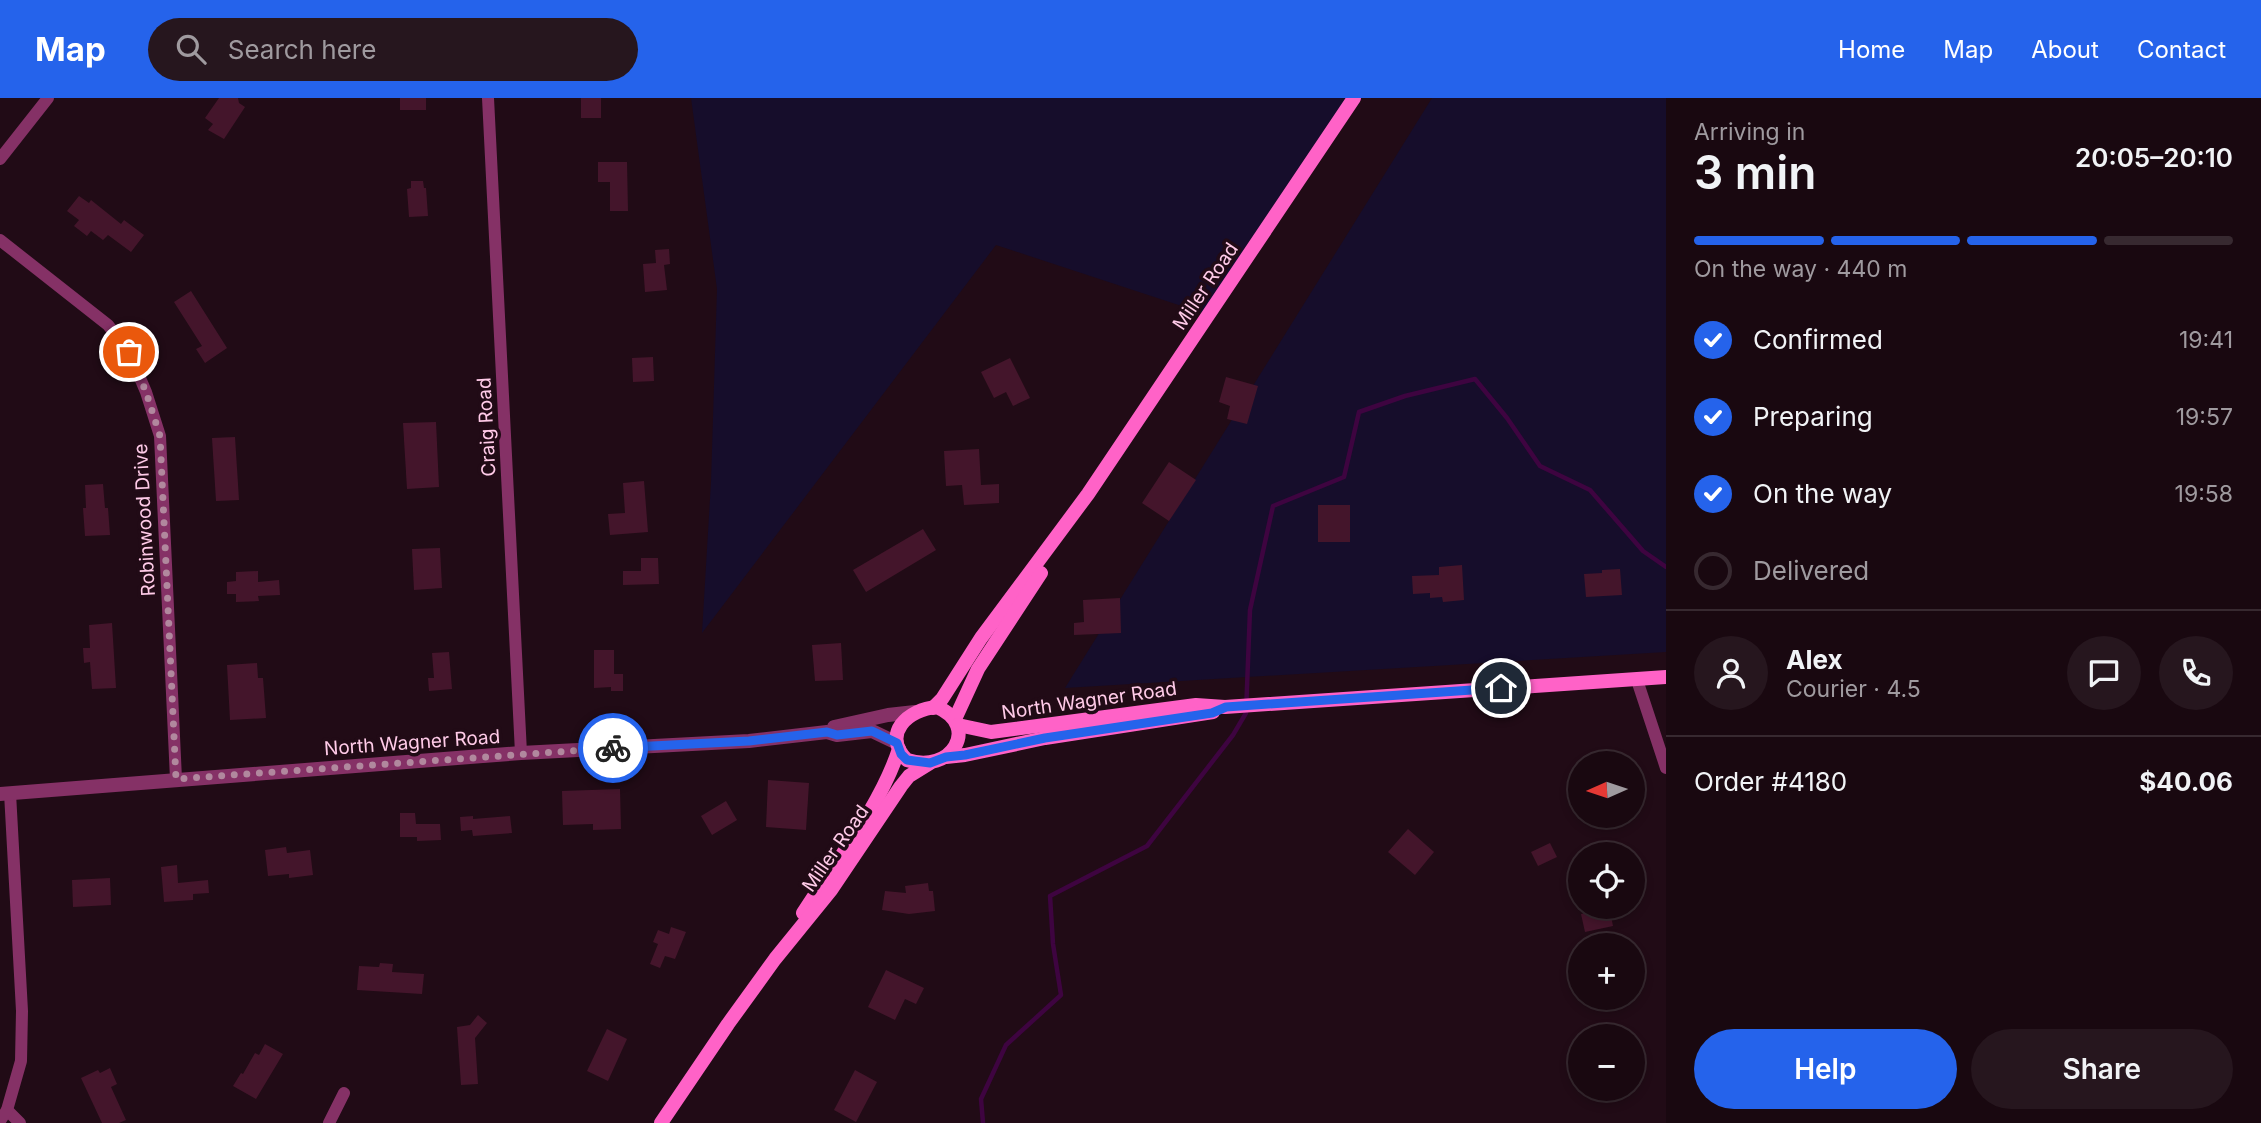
<!DOCTYPE html>
<html lang="en">
<head>
<meta charset="utf-8">
<style>
  body { margin:0; font-family:Inter,sans-serif; background:#26161e; color:#f1f3f6; height:100vh; display:flex; flex-direction:column; font-size:26px; white-space:nowrap }
  * { box-sizing:border-box; margin:0 }
  p { font-size:23px; color:#9f9a9f }
  .icon { flex:none; width:38px; height:38px; fill:none; stroke:currentColor; stroke-width:2; stroke-linecap:round; stroke-linejoin:round }
  .map { position:relative; flex:1; overflow:hidden }
  .panel { display:flex; flex-direction:column; background:#190810; width:595px }
  .panel>* { flex:none }
  .needle { width:46px; rotate:267deg }
  .controls { position:absolute; left:1568px; top:653px; display:grid; gap:14px }
  .controls a { display:grid; place-items:center; width:77px; height:77px; border-radius:50%; background:#190810; box-shadow:0 4px 10px #0003,0 0 0 2px #372930; font-size:35px }
  .pin { position:absolute; display:grid; place-items:center; width:60px; height:60px; color:#fff; margin:-30px; border:4px solid #fff; border-radius:50%; box-shadow:0 2px 7px #0007 }
  .courier { position:absolute; display:grid; place-items:center; width:70px; height:70px; margin:-35px; border:5px solid #2563eb; border-radius:50%; background:#fff; color:#222; box-shadow:0 2px 9px #0007 }
  .headline em { font-style:normal; font-weight:600 }
  .headline div { display:flex; flex-direction:column-reverse }
  .headline { display:flex; align-items:center; justify-content:space-between; height:119px; padding:0 28px }
  h1 { font-size:46px; font-weight:600; line-height:52px }
  .bar { display:grid; grid-template-columns:repeat(4,1fr); gap:10px 7px; align-content:center; height:84px; padding:0 28px }
  .bar i { height:9px; border-radius:5px; background:#372930 }
  .bar .current { background:#2563eb }
  .bar p { grid-column:span 4 }
  .line { display:flex; align-items:center; gap:18px; padding:0 28px; border-top:2px solid #372930 }
  .line div { flex:1 }
  .round { display:grid; place-items:center; flex:none; width:74px; height:74px; border-radius:37px; background:#26161e }
  ol { padding:0 28px; list-style:none }
  li { display:flex; align-items:center; gap:21px; height:77px }
  li p { margin-inline-start:auto }
  li .icon { padding:7px; border-radius:50%; background:#2563eb; color:#fff; stroke-width:4 }
  li:last-child { color:#9f9a9f }
  li i { width:38px; height:38px; border:4px solid #372930; border-radius:50% }
  .action { display:flex; gap:14px; margin-top:auto; padding:14px 28px }
  .action a { flex:1; height:80px; border-radius:42px; background:#2563eb; color:#fff; font-size:28px; font-weight:600; line-height:80px; text-align:center }
  .action a+a { background:#26161e; color:#f1f3f6 }
  header { display:flex; align-items:center; gap:42px; box-sizing:border-box; height:98px; padding:0 35px; background:#2563eb; color:#fff }
  header strong { font-size:33px }
  nav { display:flex; gap:38px; margin-inline-start:auto; font-size:24px }
  .search { width:490px; height:63px; background:#26161e; display:flex; align-items:center; gap:18px; box-sizing:border-box; padding:0 24px; border-radius:38px; color:#9f9a9f; font-size:26px }
  main { display:flex; flex:1; min-height:0 }
  .map>svg:first-child { display:block }
  .green { fill:#160d2b }
  .lines { fill:none; stroke-linecap:round; stroke-linejoin:round }
  .stream { stroke:#3e0440; stroke-width:4.5 }
  .building { fill:#44152b }
  .minor { stroke:#853166; stroke-width:12 }
  .tertiary { stroke:#853166; stroke-width:14 }
  .secondary { stroke:#ff62c7; stroke-width:14 }
  .done { stroke:#b1889e; stroke-width:7; stroke-dasharray:0 12.6 }
  .route { stroke:#2563eb; stroke-width:9 }
  .labels { text-anchor:middle; stroke-width:7; stroke-linejoin:round; paint-order:stroke }
  .street-label { font-size:19px; fill:#ffcbe8; stroke:#210b16 }
</style>
</head>
<body>
<header>
<strong>Map</strong>
<div class="search"><svg class="icon" aria-label="search" viewBox="0 0 24 24"><circle cx="10" cy="10" r="6"/><path d="M15 15l6 6"/></svg>Search here</div>
<nav><a>Home</a><a>Map</a><a>About</a><a>Contact</a></nav>
</header>
<main>
<div class="map">
<svg width="1666" height="1025" viewBox="0 0 1666 1025">
  <rect width="100%" height="100%" fill="#210b16"/>
  <!-- green -->
  <g class="green">
    <polygon points="691,0 1353,0 1209,217 996,147 702,535 711,384 717,191"/>
    <polygon points="1432,0 1666,0 1666,554 1065,590"/>
  </g>
  <g class="lines">
    <!-- stream -->
    <polyline class="stream" points="983,1025 981,1001 1006,947 1061,897 1053,846 1050,798 1147,748 1233,637 1246,615 1250,512 1273,408 1344,379 1359,314 1405,298 1475,281 1507,320 1540,368 1590,392 1643,453 1666,469"/>
  </g>
  <!-- building -->
  <g class="building">
    <polygon points="219,0 238,0 239,5 245,9 224,41 208,32 213,26 205,20"/>
    <rect x="400" y="0" width="26" height="12"/>
    <rect x="581" y="0" width="20" height="20"/>
    <polygon points="598,64 627,64 628,113 610,113 610,84 598,84"/>
    <polygon points="411,83 423,83 424,90 426,90 428,118 409,119 407,91 411,90"/>
    <polygon points="79,98 89,105 91,102 121,126 124,122 144,137 131,154 108,137 103,142 91,133 87,138 74,128 79,122 67,113"/>
    <polygon points="669,151 670,166 664,167 667,192 645,194 643,166 656,165 655,152"/>
    <polygon points="191,193 227,250 205,265 196,251 202,248 174,204"/>
    <polygon points="653,259 654,283 633,284 632,260"/>
    <polygon points="1010,260 1030,300 1013,308 1006,294 994,300 981,274"/>
    <polygon points="1226,279 1258,288 1247,326 1227,321 1230,308 1219,304"/>
    <polygon points="436,324 439,389 407,391 403,325"/>
    <polygon points="235,339 239,402 216,403 212,340"/>
    <polygon points="979,351 981,387 999,386 999,405 964,407 962,387 946,388 944,353"/>
    <polygon points="1169,364 1196,382 1169,423 1142,405"/>
    <polygon points="644,383 648,434 610,437 608,416 625,415 623,385"/>
    <polygon points="103,386 105,410 108,410 110,437 85,438 83,410 86,410 85,387"/>
    <rect x="1318" y="407" width="32" height="37"/>
    <polygon points="923,431 936,452 866,494 853,472"/>
    <polygon points="440,450 442,490 414,492 412,451"/>
    <polygon points="641,460 658,460 659,486 623,487 623,473 641,473"/>
    <polygon points="1462,467 1464,502 1443,504 1442,499 1430,500 1430,495 1413,496 1412,478 1439,477 1439,469"/>
    <polygon points="1620,471 1622,497 1586,499 1584,476 1602,475 1602,472"/>
    <polygon points="258,473 258,484 279,482 280,497 258,498 259,503 236,504 236,496 227,496 227,484 236,483 236,474"/>
    <polygon points="1120,500 1121,535 1074,537 1074,525 1084,524 1083,502"/>
    <polygon points="112,525 116,590 92,591 90,564 84,565 83,550 90,550 89,527"/>
    <polygon points="841,545 843,582 815,583 812,547"/>
    <polygon points="594,552 614,552 614,576 623,576 623,593 611,593 611,589 594,590"/>
    <polygon points="449,554 452,591 429,593 428,580 434,580 432,555"/>
    <polygon points="257,565 258,580 263,580 266,620 230,622 227,567"/>
    <polygon points="768,682 809,685 806,732 766,729"/>
    <polygon points="620,691 621,731 593,732 593,726 563,727 562,693"/>
    <polygon points="726,703 737,722 712,737 701,718"/>
    <polygon points="400,715 415,715 416,726 440,726 441,742 417,743 417,739 400,739"/>
    <polygon points="473,718 473,721 510,718 512,735 473,738 472,732 461,733 460,719"/>
    <polygon points="1408,731 1434,754 1415,777 1388,754"/>
    <polygon points="1550,745 1557,759 1538,768 1531,754"/>
    <polygon points="286,749 287,755 310,752 313,777 289,780 289,776 268,778 265,752"/>
    <polygon points="177,767 178,785 208,782 209,795 193,796 193,802 164,804 161,769"/>
    <polygon points="110,780 111,807 73,809 72,782"/>
    <polygon points="928,785 929,793 933,793 935,813 909,816 882,812 885,793 906,795 905,788"/>
    <polygon points="1585,808 1609,808 1613,828 1585,834 1581,816 1586,815"/>
    <polygon points="671,829 686,834 675,861 665,858 660,870 650,866 658,846 653,844 658,832 669,836"/>
    <polygon points="380,865 393,866 392,874 424,876 422,896 357,892 359,868 379,869"/>
    <polygon points="886,872 924,890 916,906 905,901 895,922 868,909"/>
    <rect x="1596" y="900" width="25" height="11"/>
    <polygon points="478,917 487,925 475,940 478,986 461,987 457,929 470,927"/>
    <polygon points="607,931 627,941 608,983 587,973"/>
    <polygon points="265,946 283,956 256,1001 233,988 241,975 243,976 255,955 259,957"/>
    <polygon points="110,970 117,986 111,989 126,1022 119,1025 102,1025 81,980 98,972 100,975"/>
    <polygon points="855,972 877,984 856,1024 834,1012"/>
  </g>
  <g class="lines">
    <!-- minor -->
    <g class="minor">
      <polyline points="488,0 521,655"/>
      <polyline points="0,61 48,0"/>
      <polyline points="0,142 108,227 129,254 146,294 160,338 176,681"/>
      <polyline points="1637,582 1666,670"/>
      <polyline points="7,1012 20,1025"/>
      <polyline points="0,1023 7,1012 21,963 22,913 10,695"/>
      <polyline points="329,1025 344,995"/>
    </g>
    <!-- tertiary -->
    <g class="tertiary">
      <polyline points="834,629 888,617 915,614"/>
      <polyline points="0,696 521,655 749,643 827,634 837,637 872,633 897,645"/>
    </g>
    <!-- secondary -->
    <g class="secondary">
      <path d="M937,609C981,628 951,677 907,662C881,636 908,611 937,609Z"/>
      <polyline points="933,610 942,601 981,540 1088,396 1354,0"/>
      <polyline points="955,621 978,571 1041,475"/>
      <polyline points="958,627 991,634 1196,607 1225,609 1666,579"/>
      <polyline points="946,659 965,657 1045,640 1213,614"/>
      <path d="M803,815C836,763 880,709 899,651"/>
      <polyline points="661,1025 728,926 775,861 831,792 901,688 909,678 930,665"/>
    </g>
  </g>
  <g class="lines">
    <!-- done -->
    <polyline class="done" points="129,254 146,294 160,338 176,681 613,650"/>
    <!-- route -->
    <polyline class="route" points="613,650 749,643 827,634 837,637 872,633 897,645 901,656 907,662 930,665 946,659 965,657 1045,640 1212,615 1226,609 1501,590"/>
  </g>
  <g class="labels">
    <!-- street labels -->
    <g class="street-label">
      <text transform="translate(1205 188) rotate(-56)" y="7">Miller Road</text>
      <text transform="translate(486 329) rotate(-93)" y="7">Craig Road</text>
      <text transform="translate(144 422) rotate(-93)" y="7">Robinwood Drive</text>
      <text transform="translate(1089 602) rotate(-8)" y="7">North Wagner Road</text>
      <text transform="translate(412 644) rotate(-4)" y="7">North Wagner Road</text>
      <text transform="translate(835 750) rotate(-55)" y="7">Miller Road</text>
    </g>
  </g>
</svg>
<div class="controls">
<a><svg class="needle" viewBox="-14 -14 28 28"><path d="M0-13l5 13h-10z" fill="#e53935"/><path d="M0 13l5-13h-10z" fill="#9f9a9f"/></svg></a>
<a><svg class="icon" aria-label="locate" viewBox="0 0 24 24"><circle cx="12" cy="12" r="6"/><path d="M12 2v4M12 18v4M2 12h4M18 12h4"/></svg></a>
<a>+</a>
<a>−</a>
</div>
<div class="pin" style="left:129px;top:254px;background:#ea580c"><svg class="icon" aria-label="bag" viewBox="0 0 24 24"><path d="M5 8h14l-1 12H6zM9 8a3 3 0 0 1 6 0"/></svg></div>
<div class="pin" style="left:1501px;top:590px;background:#1f2937"><svg class="icon" aria-label="home" viewBox="0 0 24 24"><path d="M3 11l9-7 9 7M6 9v11h12V9"/></svg></div>
<div class="courier" style="left:613px;top:650px"><svg class="icon" aria-label="bike" viewBox="0 0 24 24"><circle cx="6" cy="16" r="4"/><circle cx="18" cy="16" r="4"/><path d="M6 16l4-8h5l3 8M10 8l3 8H6M13 5h3"/></svg></div>
</div>
<section class="panel">
<div class="headline"><div><h1>3 min</h1><p>Arriving in</p></div><em>20:05–20:10</em></div>
<div class="bar"><i class="current"></i><i class="current"></i><i class="current"></i><i></i><p>On the way · 440 m</p></div>
<ol>
<li><svg class="icon" aria-label="check" viewBox="0 0 24 24"><path d="M5 12l5 5 9-10"/></svg>Confirmed<p>19:41</p></li>
<li><svg class="icon" aria-label="check" viewBox="0 0 24 24"><path d="M5 12l5 5 9-10"/></svg>Preparing<p>19:57</p></li>
<li><svg class="icon" aria-label="check" viewBox="0 0 24 24"><path d="M5 12l5 5 9-10"/></svg>On the way<p>19:58</p></li>
<li><i></i>Delivered</li>
</ol>
<div class="line" style="height:126px"><a class="round"><svg class="icon" aria-label="person" viewBox="0 0 24 24"><circle cx="12" cy="8" r="4"/><path d="M4 21q1-7 8-7t8 7"/></svg></a><div><b>Alex</b><p>Courier · 4.5</p></div><a class="round"><svg class="icon" aria-label="chat" viewBox="0 0 24 24"><path d="M4 5h16v11H9l-5 4z"/></svg></a><a class="round"><svg class="icon" aria-label="phone" viewBox="0 0 24 24"><path d="M5 4h4l2 5-3 2q2 4 5 5l2-3 5 2v4C11 20 4 13 5 4z"/></svg></a></div>
<div class="line" style="height:91px"><div>Order #4180</div><b>$40.06</b></div>
<div class="action"><a>Help</a><a>Share</a></div>
</section>
</main>
</body>
</html>
